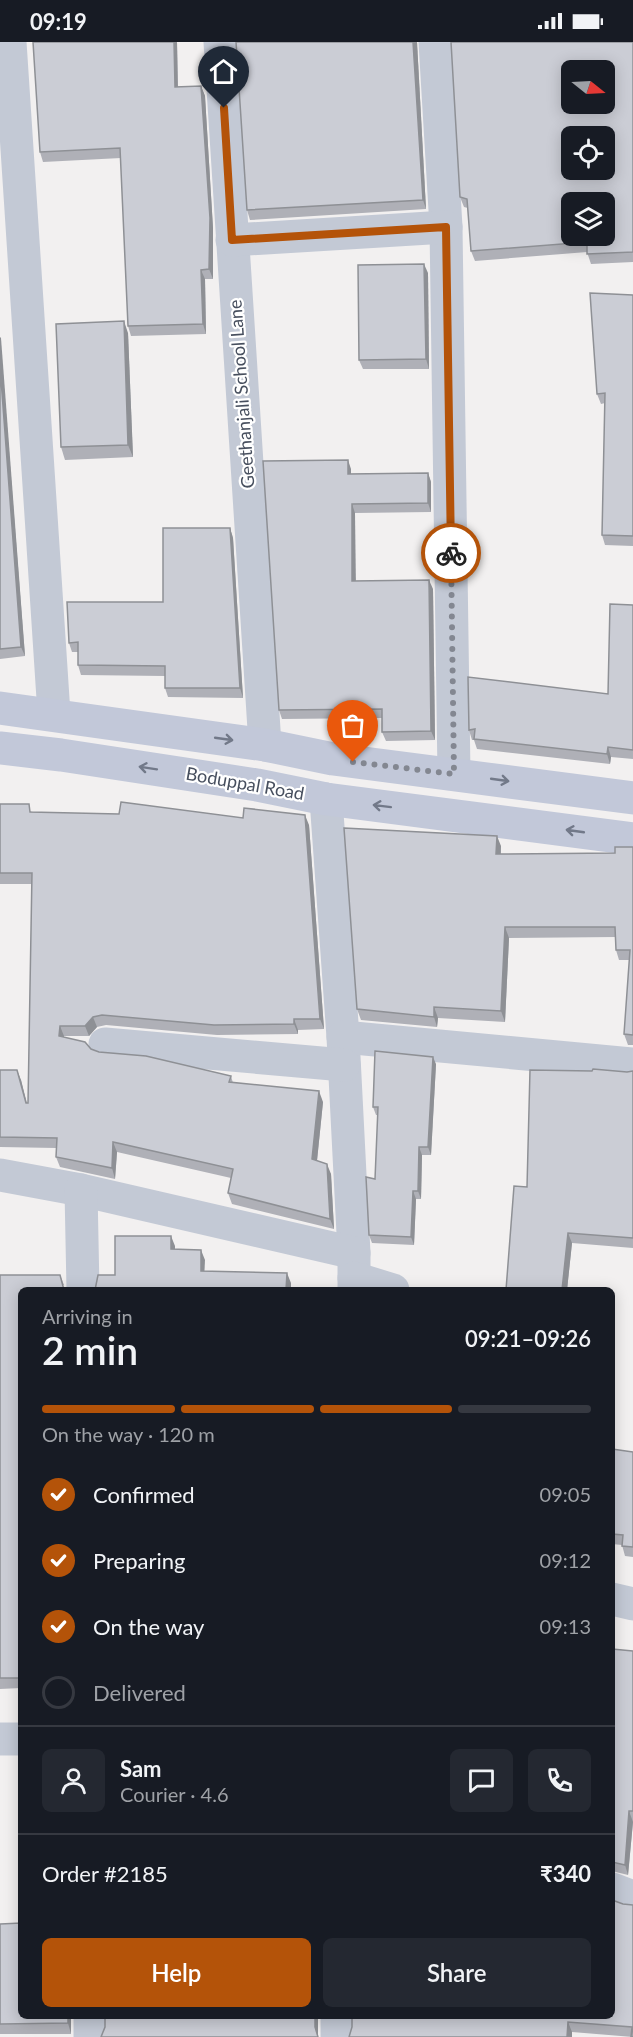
<!DOCTYPE html>
<html lang="en">
<head>
<meta charset="utf-8">
<style>
  body { margin:0; font-family:Lato,sans-serif; background:#242831; color:#f1f3f6; height:100vh; display:flex; flex-direction:column; font-size:22px; white-space:nowrap }
  * { box-sizing:border-box; margin:0 }
  p { font-size:20px; color:#9ea1a6 }
  .icon { flex:none; width:33px; height:33px; fill:none; stroke:currentColor; stroke-width:2; stroke-linecap:round; stroke-linejoin:round }
  .map { position:relative; flex:1; overflow:hidden }
  .sheet { position:absolute; left:18px; top:1245px; width:597px; height:732px; display:flex; flex-direction:column; background:#171b24; border-radius:9px; box-shadow:0 3px 15px #0003 }
  .sheet>* { flex:none }
  .needle { width:39px; rotate:108deg }
  .buttons { position:absolute; left:561px; top:18px; display:grid; gap:12px }
  .buttons a { display:grid; place-items:center; width:54px; height:54px; border-radius:9px; background:#171b24; box-shadow:0 3px 15px #0003; font-size:30px }
  .pin { position:absolute; display:grid; place-items:center; width:51px; height:51px; color:#fff; margin:-62px -26px; border-radius:50% 50% 50% 0; rotate:-45deg; box-shadow:0 0 6px #0007 }
  .pin .icon { rotate:45deg }
  .courier { position:absolute; display:grid; place-items:center; width:60px; height:60px; margin:-30px; border:4px solid #b45309; border-radius:50%; background:#fff; color:#222; box-shadow:0 2px 8px #0007 }
  .overview em { font-style:normal; font-weight:600 }
  .overview div { display:flex; flex-direction:column-reverse }
  .overview { display:flex; align-items:center; justify-content:space-between; height:102px; padding:0 24px }
  h1 { font-size:39px; font-weight:600; line-height:45px }
  .bar { display:grid; grid-template-columns:repeat(4,1fr); gap:9px 6px; align-content:center; height:72px; padding:0 24px }
  .bar i { height:8px; border-radius:4px; background:#363941 }
  .bar .on { background:#b45309 }
  .bar p { grid-column:span 4 }
  .line { display:flex; align-items:center; gap:15px; padding:0 24px; border-top:2px solid #363941 }
  .line div { flex:1 }
  .round { display:grid; place-items:center; flex:none; width:63px; height:63px; border-radius:9px; background:#242831 }
  ol { padding:0 24px; list-style:none }
  li { display:flex; align-items:center; gap:18px; height:66px }
  li p { margin-inline-start:auto }
  li .icon { padding:6px; border-radius:50%; background:#b45309; color:#fff; stroke-width:4 }
  li:last-child { color:#9ea1a6 }
  li i { width:33px; height:33px; border:3px solid #363941; border-radius:50% }
  .primary-button { display:flex; gap:12px; margin-top:auto; padding:12px 24px }
  .primary-button a { flex:1; height:69px; border-radius:9px; background:#b45309; color:#fff; font-size:24px; font-weight:600; line-height:69px; text-align:center }
  .primary-button a+a { background:#242831; color:#f1f3f6 }
  .status { display:flex; justify-content:space-between; align-items:center; height:42px; padding:0 30px; background:#171b24; direction:ltr }
  .status svg { height:16px; fill:currentColor }
  .map>svg:first-child { display:block }
  .lines { fill:none; stroke-linecap:round; stroke-linejoin:round }
  .street { stroke:#c3c9d5; stroke-width:33 }
  .secondary { stroke:#c2c8d9; stroke-width:33 }
  .wall { fill:#afb0b7 }
  .shaded-wall { fill:#8e9095 }
  .building { fill:#cbcdd5; stroke:#8e9095; stroke-width:1.5; fill-rule:evenodd }
  .oneway { stroke:#727989 }
  .done { stroke:#838791; stroke-width:6; stroke-dasharray:0 10.8 }
  .route { stroke:#b45309; stroke-width:8 }
  .labels { text-anchor:middle; stroke-width:4.5; stroke-linejoin:round; paint-order:stroke }
  .street-label { font-size:18px; fill:#474f5e; stroke:#fff }
</style>
</head>
<body>
<div class="status"><b>09:19</b><svg viewBox="0 0 49 12"><path d="M0 12V9h3v3zM5 12V6h3v6zM10 12V3h3v9zM15 12V0h3v12zM26 1h20v11H26zM47 4h2v5h-2z"/></svg></div>
<div class="map">
<svg width="633" height="1995" viewBox="0 0 633 1995">
  <rect width="100%" height="100%" fill="#f2f0f0"/>
  <g class="lines">
    <!-- street -->
    <g class="street">
      <polyline points="10,0 54,672"/>
      <polyline points="220,0 265,703"/>
      <polyline points="435,0 446,185 454,732"/>
      <polyline points="232,198 446,185"/>
      <polyline points="326,757 343,995 354,1211 354,1248"/>
      <polyline points="343,995 633,1022"/>
      <polyline points="105,1002 344,1023"/>
      <polyline points="0,1133 81,1148 354,1211"/>
      <polyline points="81,1148 83,1248"/>
      <polyline points="354,1236 393,1248"/>
      <polyline points="612,1557 633,1562"/>
      <polyline points="0,1697 21,1697"/>
      <polyline points="612,1847 633,1855"/>
      <polyline points="90,1995 90,1974"/>
      <polyline points="337,1995 337,1974"/>
    </g>
    <!-- secondary -->
    <g class="secondary">
      <polyline points="0,666 265,703 333,717 633,756"/>
      <polyline points="0,706 61,713 257,743 326,757 633,797"/>
    </g>
  </g>
  <!-- wall -->
  <g class="wall">
    <polygon points="177,0 178,45 201,44 205,54 213,186 213,237 205,237 206,292 131,294 128,284 121,116 43,120 40,110"/>
    <polygon points="236,0 417,0 426,167 250,178 247,168"/>
    <polygon points="633,0 633,220 591,222 587,210 475,219 471,209 468,166 464,165 460,155"/>
    <polygon points="428,231 429,327 363,327 359,318"/>
    <polygon points="633,253 633,504 605,503 602,493 605,361 601,362 597,352"/>
    <polygon points="128,291 133,415 65,418 61,405"/>
    <polygon points="0,295 25,614 0,617"/>
    <polygon points="351,427 351,432 428,431 431,440 431,470 355,471 355,539 433,547 435,698 386,699 382,690 382,676 282,677 279,668"/>
    <polygon points="230,486 233,496 243,656 168,655 165,646 165,634 81,633 78,623 78,610 72,610 69,601 163,560"/>
    <polygon points="633,563 633,717 611,715 610,722 477,707 474,698 472,698 469,688 608,652"/>
    <polygon points="0,762 33,770 243,776 309,783 324,987 298,988 298,992 217,993 106,983 97,985 89,994 64,994 64,995 99,1010 231,1034 233,1041 323,1060 317,1119 331,1132 334,1187 232,1162 228,1151 231,1136 117,1110 115,1137 60,1125 56,1115 56,1106 0,1105 0,1028 21,1038 27,1061 28,1061 32,842 0,842"/>
    <polygon points="501,804 501,812 615,811 633,805 633,1003 628,1003 624,992 630,918 619,918 616,908 616,895 509,896 505,980 438,976 437,985 361,978 357,967"/>
    <polygon points="436,1022 431,1113 422,1113 421,1157 416,1157 414,1203 372,1201 369,1193 375,1137 378,1073 376,1073 373,1065"/>
    <polygon points="633,1029 633,1206 572,1201 567,1248 506,1248 527,1145 627,1030"/>
    <polygon points="0,1233 60,1233 64,1243 21,1248 21,1646 0,1647"/>
    <polygon points="612,1407 633,1410 633,1515 625,1514 622,1503 612,1502"/>
    <polygon points="612,1607 633,1609 633,1780 628,1833 612,1829"/>
    <polygon points="612,1858 633,1995 572,1990 572,1995 349,1995 612,1974"/>
    <polygon points="0,1882 71,1974 71,1992 0,1992"/>
  </g>
  <!-- shaded-wall -->
  <g class="shaded-wall">
    <polygon points="174,0 177,0 178,55 175,45"/>
    <polygon points="413,0 417,0 426,167 423,158"/>
    <polygon points="201,44 205,54 213,186 213,237 209,227"/>
    <polygon points="424,222 428,231 429,327 426,317"/>
    <polygon points="201,228 205,237 206,292 203,282"/>
    <polygon points="124,279 128,291 133,415 128,403"/>
    <polygon points="0,295 1,296 25,614 21,605 0,324"/>
    <polygon points="348,418 351,427 351,441 348,432"/>
    <polygon points="428,431 431,440 431,470 428,461"/>
    <polygon points="352,462 355,471 356,548 352,539"/>
    <polygon points="230,486 233,496 243,656 240,646"/>
    <polygon points="429,538 433,547 435,698 431,689"/>
    <polygon points="608,705 611,715 610,722 607,712"/>
    <polygon points="305,773 309,783 324,987 320,977"/>
    <polygon points="497,794 501,804 500,822 496,812"/>
    <polygon points="505,885 509,896 505,980 501,969"/>
    <polygon points="434,965 438,976 437,985 434,975"/>
    <polygon points="93,975 97,985 89,994 85,984"/>
    <polygon points="294,977 298,988 298,992 294,982"/>
    <polygon points="60,984 64,994 63,1005 59,994"/>
    <polygon points="433,1015 436,1022 431,1113 428,1105"/>
    <polygon points="17,1028 21,1038 29,1072"/>
    <polygon points="319,1049 323,1060 316,1128 312,1117"/>
    <polygon points="113,1100 117,1110 115,1137 112,1126"/>
    <polygon points="419,1105 422,1113 421,1157 418,1149"/>
    <polygon points="327,1122 331,1132 334,1187 330,1177"/>
    <polygon points="413,1149 416,1157 414,1203 411,1195"/>
    <polygon points="568,1191 572,1201 567,1248 562,1248"/>
    <polygon points="171,1194 175,1204 175,1218 171,1207"/>
    <polygon points="201,1208 205,1218 204,1239 201,1229"/>
    <polygon points="287,1231 291,1241 291,1248 286,1248"/>
    <polygon points="629,1769 633,1780 628,1833 625,1823"/>
    <polygon points="68,1974 71,1974 71,1992 68,1981"/>
    <polygon points="315,1974 318,1974 318,1995 315,1985"/>
    <polygon points="568,1980 572,1990 572,1995 567,1995"/>
  </g>
  <!-- building -->
  <g class="building">
    <polygon points="33,0 174,0 175,45 201,44 210,176 209,227 201,228 203,282 128,284 120,106 40,110"/>
    <polygon points="236,0 413,0 423,158 247,168"/>
    <path d="M451,0H633V210L587,212V200L471,209L467,157L460,155ZM572,28H604V62H572ZM572,94H604V128H572ZM572,160H604V194H572Z"/>
    <polygon points="424,222 426,317 359,318 358,223"/>
    <polygon points="590,251 633,253 633,494 602,493 605,351 597,352"/>
    <polygon points="124,279 128,403 61,405 56,282"/>
    <polygon points="0,324 21,605 0,607"/>
    <polygon points="348,418 348,432 428,431 428,461 352,462 352,539 429,538 431,689 382,690 382,667 279,668 263,419"/>
    <polygon points="163,486 230,486 240,646 165,646 165,624 78,623 78,600 69,601 67,560 163,560"/>
    <polygon points="610,562 633,563 633,708 608,705 607,712 474,697 475,687 469,688 468,635 608,652"/>
    <polygon points="121,760 243,776 244,766 305,773 320,977 294,977 294,982 214,983 102,973 93,975 85,984 60,984 59,994 85,1000 91,1007 99,1010 146,1014 231,1034 229,1040 319,1049 312,1117 327,1122 330,1177 228,1151 233,1127 113,1100 112,1126 56,1115 57,1096 0,1095 0,1028 17,1028 26,1061 28,1061 32,831 0,831 0,762 29,762 30,770 119,772"/>
    <polygon points="344,786 497,794 496,812 615,811 615,805 633,805 633,993 624,992 630,908 616,908 615,885 505,885 501,969 434,965 434,975 357,967"/>
    <polygon points="375,1009 433,1015 428,1105 419,1105 418,1149 413,1149 411,1195 369,1193 366,1135 375,1137 378,1065 373,1065"/>
    <polygon points="593,1027 627,1030 633,1029 633,1196 568,1191 562,1248 506,1248 514,1144 527,1145 530,1028 592,1029"/>
    <polygon points="115,1194 171,1194 171,1207 201,1208 201,1229 287,1231 286,1248 95,1248 98,1233 115,1233"/>
    <polygon points="0,1233 60,1233 64,1248 21,1248 21,1636 0,1636"/>
    <polygon points="612,1407 633,1410 633,1505 622,1504 623,1493 612,1492"/>
    <polygon points="612,1607 633,1609 633,1769 629,1769 625,1823 612,1820"/>
    <polygon points="612,1858 623,1862 633,1863 633,1995 631,1995 632,1985 568,1980 567,1995 349,1995 352,1985 352,1974 612,1974"/>
    <polygon points="21,1881 21,1974 68,1974 68,1981 0,1982 0,1882"/>
    <polygon points="105,1974 315,1974 315,1985 318,1995 101,1995 105,1985"/>
  </g>
  <!-- one-way arrows -->
  <defs><path id="oneway-shaft" d="M-6 0H5M1.5-3L5.5 0L1.5 3" fill="none" stroke-width="1.6" stroke-linecap="round" stroke-linejoin="round" transform="scale(1.5)"/></defs>
  <g class="oneway">
    <use href="#oneway-shaft" transform="translate(224 697) rotate(8)"/>
    <use href="#oneway-shaft" transform="translate(148 726) rotate(-171)"/>
    <use href="#oneway-shaft" transform="translate(500 738) rotate(8)"/>
    <use href="#oneway-shaft" transform="translate(382 764) rotate(-173)"/>
    <use href="#oneway-shaft" transform="translate(575 789) rotate(-172)"/>
  </g>
  <g class="lines">
    <!-- done -->
    <polyline class="done" points="353,720 454,732 451,511"/>
    <!-- route -->
    <polyline class="route" points="224,66 232,198 446,185 451,511"/>
  </g>
  <g class="labels">
    <!-- street labels -->
    <g class="street-label">
      <text transform="translate(242 352) rotate(-94)" y="6">Geethanjali School Lane</text>
      <text transform="translate(245 742) rotate(10)" y="6">Boduppal Road</text>
    </g>
  </g>
</svg>
<div class="buttons">
<a><svg class="needle" viewBox="-14 -14 28 28"><path d="M0-13l5 13h-10z" fill="#e53935"/><path d="M0 13l5-13h-10z" fill="#9ea1a6"/></svg></a>
<a><svg class="icon" aria-label="locate" viewBox="0 0 24 24"><circle cx="12" cy="12" r="6"/><path d="M12 2v4M12 18v4M2 12h4M18 12h4"/></svg></a>
<a><svg class="icon" aria-label="layers" viewBox="0 0 24 24"><path d="M12 4l9 5-9 5-9-5zM3 14l9 5 9-5"/></svg></a>
</div>
<div class="pin" style="left:353px;top:720px;background:#ea580c"><svg class="icon" aria-label="bag" viewBox="0 0 24 24"><path d="M5 8h14l-1 12H6zM9 8a3 3 0 0 1 6 0"/></svg></div>
<div class="pin" style="left:224px;top:66px;background:#1f2937"><svg class="icon" aria-label="home" viewBox="0 0 24 24"><path d="M3 11l9-7 9 7M6 9v11h12V9"/></svg></div>
<div class="courier" style="left:451px;top:511px"><svg class="icon" aria-label="bike" viewBox="0 0 24 24"><circle cx="6" cy="16" r="4"/><circle cx="18" cy="16" r="4"/><path d="M6 16l4-8h5l3 8M10 8l3 8H6M13 5h3"/></svg></div>
<section class="sheet">
<div class="overview"><div><h1>2 min</h1><p>Arriving in</p></div><em>09:21–09:26</em></div>
<div class="bar"><i class="on"></i><i class="on"></i><i class="on"></i><i></i><p>On the way · 120 m</p></div>
<ol>
<li><svg class="icon" aria-label="check" viewBox="0 0 24 24"><path d="M5 12l5 5 9-10"/></svg>Confirmed<p>09:05</p></li>
<li><svg class="icon" aria-label="check" viewBox="0 0 24 24"><path d="M5 12l5 5 9-10"/></svg>Preparing<p>09:12</p></li>
<li><svg class="icon" aria-label="check" viewBox="0 0 24 24"><path d="M5 12l5 5 9-10"/></svg>On the way<p>09:13</p></li>
<li><i></i>Delivered</li>
</ol>
<div class="line" style="height:108px"><a class="round"><svg class="icon" aria-label="person" viewBox="0 0 24 24"><circle cx="12" cy="8" r="4"/><path d="M4 21q1-7 8-7t8 7"/></svg></a><div><b>Sam</b><p>Courier · 4.6</p></div><a class="round"><svg class="icon" aria-label="chat" viewBox="0 0 24 24"><path d="M4 5h16v11H9l-5 4z"/></svg></a><a class="round"><svg class="icon" aria-label="phone" viewBox="0 0 24 24"><path d="M5 4h4l2 5-3 2q2 4 5 5l2-3 5 2v4C11 20 4 13 5 4z"/></svg></a></div>
<div class="line" style="height:78px"><div>Order #2185</div><b>₹340</b></div>
<div class="primary-button"><a>Help</a><a>Share</a></div>
</section>
</div>
</body>
</html>
